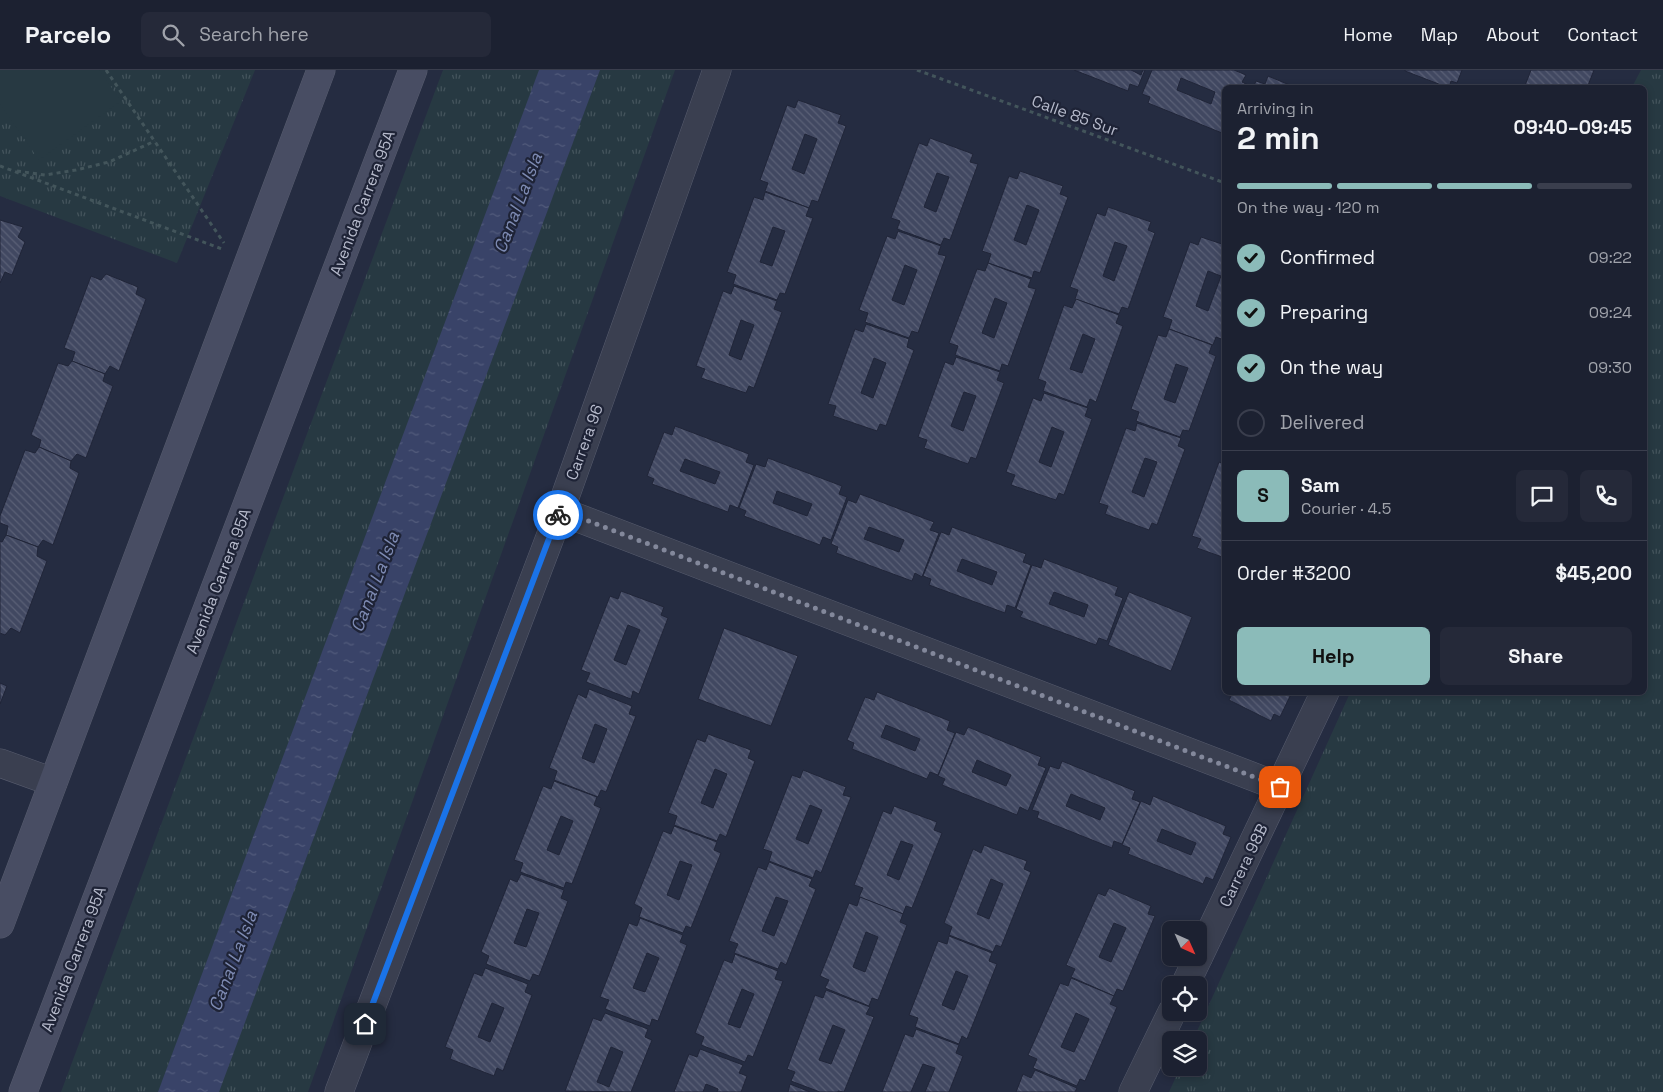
<!DOCTYPE html>
<html lang="en">
<head>
<meta charset="utf-8">
<style>
  body { margin:0; font-family:"Space Grotesk",sans-serif; background:#252939; color:#f1f3f6; height:100vh; display:flex; flex-direction:column; font-size:19px; white-space:nowrap }
  * { box-sizing:border-box; margin:0 }
  p { font-size:16px; color:#a0a3ab }
  .icon { flex:none; width:28px; height:28px; fill:none; stroke:currentColor; stroke-width:2; stroke-linecap:round; stroke-linejoin:round }
  .map { position:relative; flex:1; overflow:hidden }
  .details { position:absolute; left:1222px; top:15px; width:425px; height:610px; display:flex; flex-direction:column; background:#1c2131; border-radius:8px; box-shadow:0 2px 8px #0003,0 0 0 1px #3a3e4d }
  .details>* { flex:none }
  .needle { width:32px; rotate:135deg }
  .fabs { position:absolute; left:1162px; top:851px; display:grid; gap:10px }
  .fabs a { display:grid; place-items:center; width:45px; height:45px; border-radius:8px; background:#1c2131; box-shadow:0 2px 8px #0003,0 0 0 1px #3a3e4d; font-size:25px }
  .pin { position:absolute; display:grid; place-items:center; width:42px; height:42px; color:#fff; margin:-21px; border-radius:10px; box-shadow:0 2px 8px #0006 }
  .courier { position:absolute; display:grid; place-items:center; width:50px; height:50px; margin:-25px; border:4px solid #1a73e8; border-radius:50%; background:#fff; color:#222; box-shadow:0 1px 6px #0007 }
  .headline em { font-style:normal; font-weight:600 }
  .headline div { display:flex; flex-direction:column-reverse }
  .headline { display:flex; align-items:center; justify-content:space-between; height:85px; padding:0 15px }
  h1 { font-size:32px; font-weight:600; line-height:38px }
  .bar { display:grid; grid-template-columns:repeat(4,1fr); gap:8px 5px; align-content:center; height:60px; padding:0 15px }
  .bar i { height:6px; border-radius:4px; background:#3a3e4d }
  .bar .selected { background:#8bbbb9 }
  .bar p { grid-column:span 4 }
  .line { display:flex; align-items:center; gap:12px; padding:0 15px; border-top:1px solid #3a3e4d }
  .line div { flex:1 }
  .round { display:grid; place-items:center; flex:none; width:52px; height:52px; border-radius:8px; background:#252939 }
  ol { padding:0 15px; list-style:none }
  li { display:flex; align-items:center; gap:15px; height:55px }
  li p { margin-inline-start:auto }
  li .icon { padding:5px; border-radius:50%; background:#8bbbb9; color:#111; stroke-width:4 }
  li:last-child { color:#a0a3ab }
  li i { width:28px; height:28px; border:2px solid #3a3e4d; border-radius:50% }
  .primary-button { display:flex; gap:10px; margin-top:auto; padding:10px 15px }
  .primary-button a { flex:1; height:58px; border-radius:8px; background:#8bbbb9; color:#111; font-size:20px; font-weight:600; line-height:58px; text-align:center }
  .primary-button a+a { background:#252939; color:#f1f3f6 }
  header { display:flex; align-items:center; gap:30px; box-sizing:border-box; height:70px; padding:0 25px; background:#1c2131; border-bottom:1px solid #3a3e4d }
  header strong { font-size:24px }
  nav { display:flex; gap:28px; margin-inline-start:auto; font-size:18px }
  .search { width:350px; height:45px; background:#252939; display:flex; align-items:center; gap:12px; box-sizing:border-box; padding:0 18px; border-radius:8px; color:#a0a3ab; font-size:19px }
  .map>svg:first-child { display:block }
  .grass { fill:url(#grass-tufts) }
  .garden { fill:#273942 }
  .water { fill:url(#water-ripples) }
  .building { fill:url(#building-back-hatch); stroke:#202538; fill-rule:evenodd }
  .lines { fill:none; stroke-linecap:round; stroke-linejoin:round }
  .street-casing { stroke:#575c6e; stroke-width:29 }
  .secondary-casing { stroke:#575c6e; stroke-width:29 }
  .path { stroke:#43555b; stroke-width:3; stroke-dasharray:4 4; stroke-linecap:butt }
  .street { stroke:#3a3f50; stroke-width:28 }
  .secondary { stroke:#484d63; stroke-width:28 }
  .done { stroke:#83889b; stroke-width:5; stroke-dasharray:0 9 }
  .route { stroke:#1a73e8; stroke-width:6 }
  .labels { text-anchor:middle; stroke-width:4.5; stroke-linejoin:round; paint-order:stroke }
  .street-label { font-size:16px; fill:#b6bacb; stroke:#1e2336 }
  .water-label { font-size:18px; font-style:italic; fill:#7d8ab2; stroke:#1e2336 }
</style>
</head>
<body>
<header>
<strong>Parcelo</strong>
<div class="search"><svg class="icon" aria-label="search" viewBox="0 0 24 24"><circle cx="10" cy="10" r="6"/><path d="M15 15l6 6"/></svg>Search here</div>
<nav><a>Home</a><a>Map</a><a>About</a><a>Contact</a></nav>
</header>
<div class="map">
<svg width="1663" height="1022" viewBox="0 0 1663 1022">
  <defs>
    <pattern id="grass-tufts" width="24" height="20" patternUnits="userSpaceOnUse" patternTransform="scale(1.25)"><rect width="24" height="20" fill="#273942"/><path d="M3 7l-1-3M5 7V3M7 7l1-3M15 17l-1-3M17 17v-4M19 17l1-3" fill="none" stroke="#44545c"/></pattern>
    <pattern id="water-ripples" width="26" height="14" patternUnits="userSpaceOnUse" patternTransform="scale(1.25)"><rect width="26" height="14" fill="#394368"/><path d="M2 4q2-2 4 0t4 0M15 11q2-2 4 0t4 0" fill="none" stroke="#535c7c"/></pattern>
    <pattern id="building-back-hatch" width="6" height="6" patternUnits="userSpaceOnUse" patternTransform="scale(1.25)"><rect width="6" height="6" fill="#414861"/><path d="M-1 5l2 2M0 0l6 6M5-1l2 2" fill="none" stroke="#5a6076"/></pattern>
  </defs>
  <rect width="100%" height="100%" fill="#252c41"/>
  <!-- grass -->
  <g class="grass">
    <polygon points="0,0 255,0 177,193 0,126"/>
    <polygon points="443,0 675,0 308,1022 61,1022"/>
    <polygon points="1641,0 1663,0 1663,1022 1169,1022 1180,998 1199,998 1199,970 1193,970 1350,623 1645,622 1645,18 1632,17"/>
  </g>
  <!-- garden -->
  <polygon class="garden" points="0,0 99,0 121,31 39,90 0,34"/>
  <!-- water -->
  <polygon class="water" points="539,0 600,0 219,1022 158,1022"/>
  <!-- building -->
  <g class="building">
    <polygon points="1074,0 1131,0 1141,5 1143,0 1145,0 1138,17 1130,14 1128,21"/>
    <path d="M1152,0H1234L1246,5L1242,12L1250,16V18H1225V56L1222,63L1148,33L1150,27L1142,24ZM1181,8L1215,22L1211,34L1177,20Z"/>
    <polygon points="1405,0 1462,0 1457,13 1451,11 1449,18 1405,1"/>
    <polygon points="1531,0 1594,0 1587,18 1524,18"/>
    <polygon points="1268,6 1297,18 1253,18 1256,11 1265,14"/>
    <path d="M798,30L841,45L838,53L846,56L818,132L812,130L809,138L765,121L768,113L760,110L787,35L795,38ZM805,64L817,69L804,104L792,99Z"/>
    <path d="M930,68L973,84L970,92L978,94L950,170L944,168L941,175L897,159L900,151L891,148L919,73L927,76ZM937,103L949,107L936,142L924,137Z"/>
    <path d="M1020,101L1063,116L1060,124L1068,127L1040,203L1034,201L1032,208L988,193L991,184L982,181L1009,106L1017,109ZM1027,135L1039,140L1026,175L1014,170Z"/>
    <path d="M765,122L809,138L806,146L813,148L785,224L780,223L777,230L733,214L736,205L727,202L754,127L763,130ZM773,157L785,161L772,196L760,192Z"/>
    <path d="M1108,137L1151,152L1148,160L1155,163L1128,239L1122,237L1119,244L1075,229L1078,220L1070,217L1097,143L1105,146ZM1115,172L1127,176L1114,211L1103,206Z"/>
    <polygon points="0,150 23,157 18,167 25,172 12,205 5,202 0,213"/>
    <path d="M898,161L941,176L938,184L946,186L918,263L912,261L909,268L865,252L868,243L859,240L887,166L895,169ZM905,195L917,200L904,235L892,230Z"/>
    <path d="M1201,167L1225,175V258L1221,269L1216,267L1213,275L1169,259L1172,250L1163,247L1190,172L1198,175ZM1208,201L1221,206L1208,241L1196,236Z"/>
    <path d="M988,193L1031,209L1028,217L1036,219L1008,296L1002,294L1000,301L955,285L958,276L949,273L977,199L985,201ZM995,228L1007,233L994,268L982,263Z"/>
    <polygon points="106,204 138,217 136,224 146,229 119,301 110,296 105,304 72,291 75,282 64,278 91,206 101,210"/>
    <path d="M734,216L777,231L774,239L782,242L754,318L749,316L746,323L701,308L705,299L696,296L723,221L731,224ZM741,250L754,255L741,290L729,285Z"/>
    <path d="M1076,229L1119,245L1116,253L1123,256L1096,332L1090,329L1087,337L1043,321L1046,312L1038,309L1064,235L1072,238ZM1083,264L1095,269L1082,303L1070,299Z"/>
    <path d="M866,254L909,269L907,277L914,280L886,356L880,354L877,361L833,346L836,336L828,334L855,259L863,262ZM874,288L886,293L873,328L861,323Z"/>
    <path d="M1169,259L1212,275L1209,283L1216,286L1189,361L1183,360L1180,367L1136,351L1139,342L1131,339L1158,265L1166,267ZM1176,294L1188,298L1175,333L1164,329Z"/>
    <path d="M956,287L1000,302L997,310L1004,313L976,389L971,387L968,394L924,378L927,370L918,367L945,292L953,295ZM964,322L976,326L963,361L951,356Z"/>
    <polygon points="72,291 105,304 103,311 113,316 86,388 77,384 71,391 39,377 41,370 31,365 58,293 68,296"/>
    <path d="M1044,323L1088,338L1085,346L1092,349L1064,425L1059,423L1056,430L1011,415L1015,405L1006,402L1033,328L1041,331ZM1052,357L1064,362L1051,397L1039,392Z"/>
    <path d="M1137,353L1181,368L1178,376L1185,379L1157,455L1152,453L1149,460L1105,444L1108,436L1099,433L1126,358L1135,361ZM1145,388L1157,392L1144,427L1132,422Z"/>
    <path d="M675,356L749,384L746,392L754,395L738,438L730,435L728,442L652,414L654,409L647,406L664,362L672,365ZM685,389L720,402L715,414L680,401Z"/>
    <polygon points="39,377 71,391 70,398 79,403 53,475 43,470 38,477 6,465 8,456 0,453 0,446 25,380 35,383"/>
    <path d="M768,388L842,416L839,424L847,427L831,470L823,467L820,475L744,446L746,441L739,438L756,394L765,397ZM777,421L812,434L807,446L773,433Z"/>
    <polygon points="1219,392 1225,394 1225,488 1197,478 1201,469 1192,466"/>
    <path d="M860,424L934,452L930,460L939,463L922,507L915,503L912,511L836,483L838,477L831,474L848,430L856,433ZM869,457L904,470L899,482L864,469Z"/>
    <path d="M952,457L1026,484L1023,492L1031,495L1015,538L1007,535L1005,543L929,515L931,509L923,506L941,462L949,465ZM962,489L997,502L992,515L957,501Z"/>
    <polygon points="6,465 38,477 37,486 47,491 20,563 11,558 5,565 0,563 0,471 2,472"/>
    <path d="M1044,489L1118,517L1115,525L1123,528L1107,571L1099,568L1096,575L1020,547L1023,542L1016,539L1032,495L1041,498ZM1054,522L1088,535L1084,547L1049,534Z"/>
    <path d="M621,521L664,537L661,545L668,548L639,624L633,621L631,629L586,612L590,603L581,600L610,526L618,529ZM628,555L640,560L626,595L614,590Z"/>
    <polygon points="1129,522 1192,547 1171,601 1108,575"/>
    <polygon points="724,558 798,586 771,656 698,629"/>
    <polygon points="0,613 7,616 0,634"/>
    <path d="M589,619L632,636L629,644L636,646L606,722L601,720L598,727L554,710L557,701L549,698L578,624L586,628ZM595,654L607,659L594,693L582,688Z"/>
    <path d="M877,622L950,651L947,660L955,663L938,705L930,702L927,709L852,679L854,673L847,670L865,627L874,630ZM886,655L920,669L915,681L881,667Z"/>
    <polygon points="1233,622 1292,622 1280,647 1274,644 1271,651 1229,630"/>
    <path d="M968,657L1041,687L1038,695L1046,698L1028,741L1020,737L1017,745L942,715L945,709L938,706L956,662L964,665ZM977,690L1011,705L1006,716L972,702Z"/>
    <path d="M708,664L751,680L748,688L755,691L726,767L720,764L717,771L674,755L677,746L668,743L697,669L705,672ZM715,699L727,704L713,738L701,733Z"/>
    <path d="M1062,691L1135,721L1132,729L1140,732L1122,774L1114,771L1112,778L1037,748L1039,742L1032,740L1050,696L1059,699ZM1071,724L1105,738L1100,750L1066,736Z"/>
    <path d="M803,700L846,717L843,725L851,727L821,803L816,800L813,808L769,791L772,782L763,779L792,705L800,708ZM810,735L822,740L808,774L796,769Z"/>
    <path d="M554,711L597,727L594,735L601,738L572,814L566,812L564,818L520,802L523,793L514,790L543,716L551,719ZM561,746L573,751L559,785L547,780Z"/>
    <path d="M1153,726L1226,756L1223,764L1231,767L1213,810L1206,807L1203,814L1128,784L1130,778L1122,775L1141,731L1150,735ZM1162,759L1196,773L1191,785L1157,771Z"/>
    <path d="M894,736L937,752L934,760L942,763L912,838L906,836L903,844L859,827L863,818L854,815L883,741L891,744ZM901,771L913,775L899,810L887,805Z"/>
    <path d="M674,756L717,772L714,780L721,783L691,858L686,856L683,863L639,847L642,838L634,834L663,761L671,764ZM680,791L692,795L679,830L667,825Z"/>
    <path d="M984,775L1027,791L1024,799L1031,802L1001,877L996,875L993,882L949,865L952,857L944,853L973,779L981,783ZM991,809L1003,814L989,849L977,844Z"/>
    <path d="M769,792L812,809L809,816L816,819L786,895L781,892L778,899L734,883L738,874L729,871L758,797L766,800ZM776,827L788,831L774,866L762,861Z"/>
    <path d="M521,804L564,820L561,828L568,831L539,906L533,904L530,911L486,894L489,886L481,882L510,809L517,812ZM527,839L539,843L526,877L514,873Z"/>
    <path d="M1109,818L1151,836L1148,844L1155,846L1123,921L1117,919L1114,926L1071,907L1075,899L1066,895L1098,823L1105,826ZM1114,853L1126,858L1111,892L1099,887Z"/>
    <path d="M860,827L903,844L900,852L907,855L878,930L872,928L869,936L825,918L829,910L820,906L849,833L857,836ZM866,862L878,867L865,902L853,897Z"/>
    <path d="M640,848L683,865L680,872L687,875L658,951L652,949L650,956L605,939L609,930L600,927L629,853L637,856ZM647,883L659,888L645,922L633,918Z"/>
    <path d="M949,866L992,883L989,891L997,894L967,969L962,966L959,974L915,957L918,948L909,945L938,871L947,874ZM956,901L968,906L954,940L942,935Z"/>
    <path d="M735,884L778,901L775,909L783,911L753,987L748,985L745,992L701,975L704,967L695,963L724,890L732,893ZM742,919L754,924L740,958L728,954Z"/>
    <path d="M485,898L528,914L525,922L532,925L503,1001L497,998L494,1006L450,989L453,980L445,977L474,903L482,906ZM492,933L504,938L490,972L478,967Z"/>
    <path d="M1071,908L1114,926L1110,934L1117,937L1085,1011L1080,1009L1077,1016L1033,998L1037,989L1028,985L1060,913L1068,916ZM1076,943L1089,949L1074,982L1061,977Z"/>
    <path d="M826,920L870,937L866,944L874,947L844,1022L838,1021V1022H820L791,1011L795,1002L787,999L815,925L823,928ZM833,955L845,960L831,994L819,990Z"/>
    <path d="M605,943L648,959L645,967L652,970L631,1022L565,1021L593,948L601,951ZM611,977L623,982L609,1017L597,1012Z"/>
    <polygon points="916,959 959,975 956,983 963,986 949,1022 925,1022 935,998 923,994 911,1022 882,1022 905,964 913,967"/>
    <polygon points="700,979 743,995 739,1003 747,1006 741,1022 717,1022 718,1019 706,1014 703,1022 674,1022 689,984 697,987"/>
    <polygon points="1035,1000 1077,1018 1075,1022 1016,1022 1023,1004 1031,1008"/>
    <polygon points="790,1014 810,1022 788,1022"/>
  </g>
  <g class="lines">
    <!-- street casing -->
    <g class="street-casing">
      <g id="street">
        <polyline points="560,441 1280,717"/>
        <polyline points="0,693 53,712"/>
        <polyline points="1199,886 1325,622"/>
        <polyline points="1185,915 1198,888"/>
        <polyline points="339,1022 560,441 717,0"/>
        <polyline points="1133,1022 1172,942"/>
      </g>
    </g>
    <!-- secondary casing -->
    <g class="secondary-casing">
      <g id="secondary">
        <polyline points="0,854 321,0"/>
        <polyline points="23,1022 413,0"/>
      </g>
    </g>
    <!-- path -->
    <g class="path">
      <polyline points="106,0 224,173"/>
      <polyline points="917,0 1225,113"/>
      <polyline points="0,96 222,179"/>
      <polyline points="17,101 45,105 76,100 109,92 155,71"/>
    </g>
    <!-- street -->
    <use href="#street" class="street"/>
    <!-- secondary -->
    <use href="#secondary" class="secondary"/>
  </g>
  <g class="lines">
    <!-- done -->
    <polyline class="done" points="558,445 560,440 1280,717"/>
    <!-- route -->
    <polyline class="route" points="365,954 558,445"/>
  </g>
  <g class="labels">
    <!-- street labels -->
    <g class="street-label">
      <text transform="translate(1075 45) rotate(20)" y="6">Calle 85 Sur</text>
      <text transform="translate(362 133) rotate(-69)" y="6">Avenida Carrera 95A</text>
      <text transform="translate(584 372) rotate(-70)" y="6">Carrera 96</text>
      <text transform="translate(218 511) rotate(-69)" y="6">Avenida Carrera 95A</text>
      <text transform="translate(1243 795) rotate(-64)" y="6">Carrera 98B</text>
      <text transform="translate(73 889) rotate(-69)" y="6">Avenida Carrera 95A</text>
    </g>
    <!-- water labels -->
    <g class="water-label">
      <text transform="translate(518 133) rotate(-69)" y="6">Canal La Isla</text>
      <text transform="translate(375 512) rotate(-69)" y="6">Canal La Isla</text>
      <text transform="translate(233 891) rotate(-69)" y="6">Canal La Isla</text>
    </g>
  </g>
</svg>
<div class="fabs">
<a><svg class="needle" viewBox="-14 -14 28 28"><path d="M0-13l5 13h-10z" fill="#e53935"/><path d="M0 13l5-13h-10z" fill="#a0a3ab"/></svg></a>
<a><svg class="icon" aria-label="locate" viewBox="0 0 24 24"><circle cx="12" cy="12" r="6"/><path d="M12 2v4M12 18v4M2 12h4M18 12h4"/></svg></a>
<a><svg class="icon" aria-label="layers" viewBox="0 0 24 24"><path d="M12 4l9 5-9 5-9-5zM3 14l9 5 9-5"/></svg></a>
</div>
<div class="pin" style="left:1280px;top:717px;background:#ea580c"><svg class="icon" aria-label="bag" viewBox="0 0 24 24"><path d="M5 8h14l-1 12H6zM9 8a3 3 0 0 1 6 0"/></svg></div>
<div class="pin" style="left:365px;top:954px;background:#1f2937"><svg class="icon" aria-label="home" viewBox="0 0 24 24"><path d="M3 11l9-7 9 7M6 9v11h12V9"/></svg></div>
<div class="courier" style="left:558px;top:445px"><svg class="icon" aria-label="bike" viewBox="0 0 24 24"><circle cx="6" cy="16" r="4"/><circle cx="18" cy="16" r="4"/><path d="M6 16l4-8h5l3 8M10 8l3 8H6M13 5h3"/></svg></div>
<section class="details">
<div class="headline"><div><h1>2 min</h1><p>Arriving in</p></div><em>09:40–09:45</em></div>
<div class="bar"><i class="selected"></i><i class="selected"></i><i class="selected"></i><i></i><p>On the way · 120 m</p></div>
<ol>
<li><svg class="icon" aria-label="check" viewBox="0 0 24 24"><path d="M5 12l5 5 9-10"/></svg>Confirmed<p>09:22</p></li>
<li><svg class="icon" aria-label="check" viewBox="0 0 24 24"><path d="M5 12l5 5 9-10"/></svg>Preparing<p>09:24</p></li>
<li><svg class="icon" aria-label="check" viewBox="0 0 24 24"><path d="M5 12l5 5 9-10"/></svg>On the way<p>09:30</p></li>
<li><i></i>Delivered</li>
</ol>
<div class="line" style="height:90px"><b class="round" style="background:#8bbbb9;color:#111">S</b><div><b>Sam</b><p>Courier · 4.5</p></div><a class="round"><svg class="icon" aria-label="chat" viewBox="0 0 24 24"><path d="M4 5h16v11H9l-5 4z"/></svg></a><a class="round"><svg class="icon" aria-label="phone" viewBox="0 0 24 24"><path d="M5 4h4l2 5-3 2q2 4 5 5l2-3 5 2v4C11 20 4 13 5 4z"/></svg></a></div>
<div class="line" style="height:65px"><div>Order #3200</div><b>$45,200</b></div>
<div class="primary-button"><a>Help</a><a>Share</a></div>
</section>
</div>
</body>
</html>
